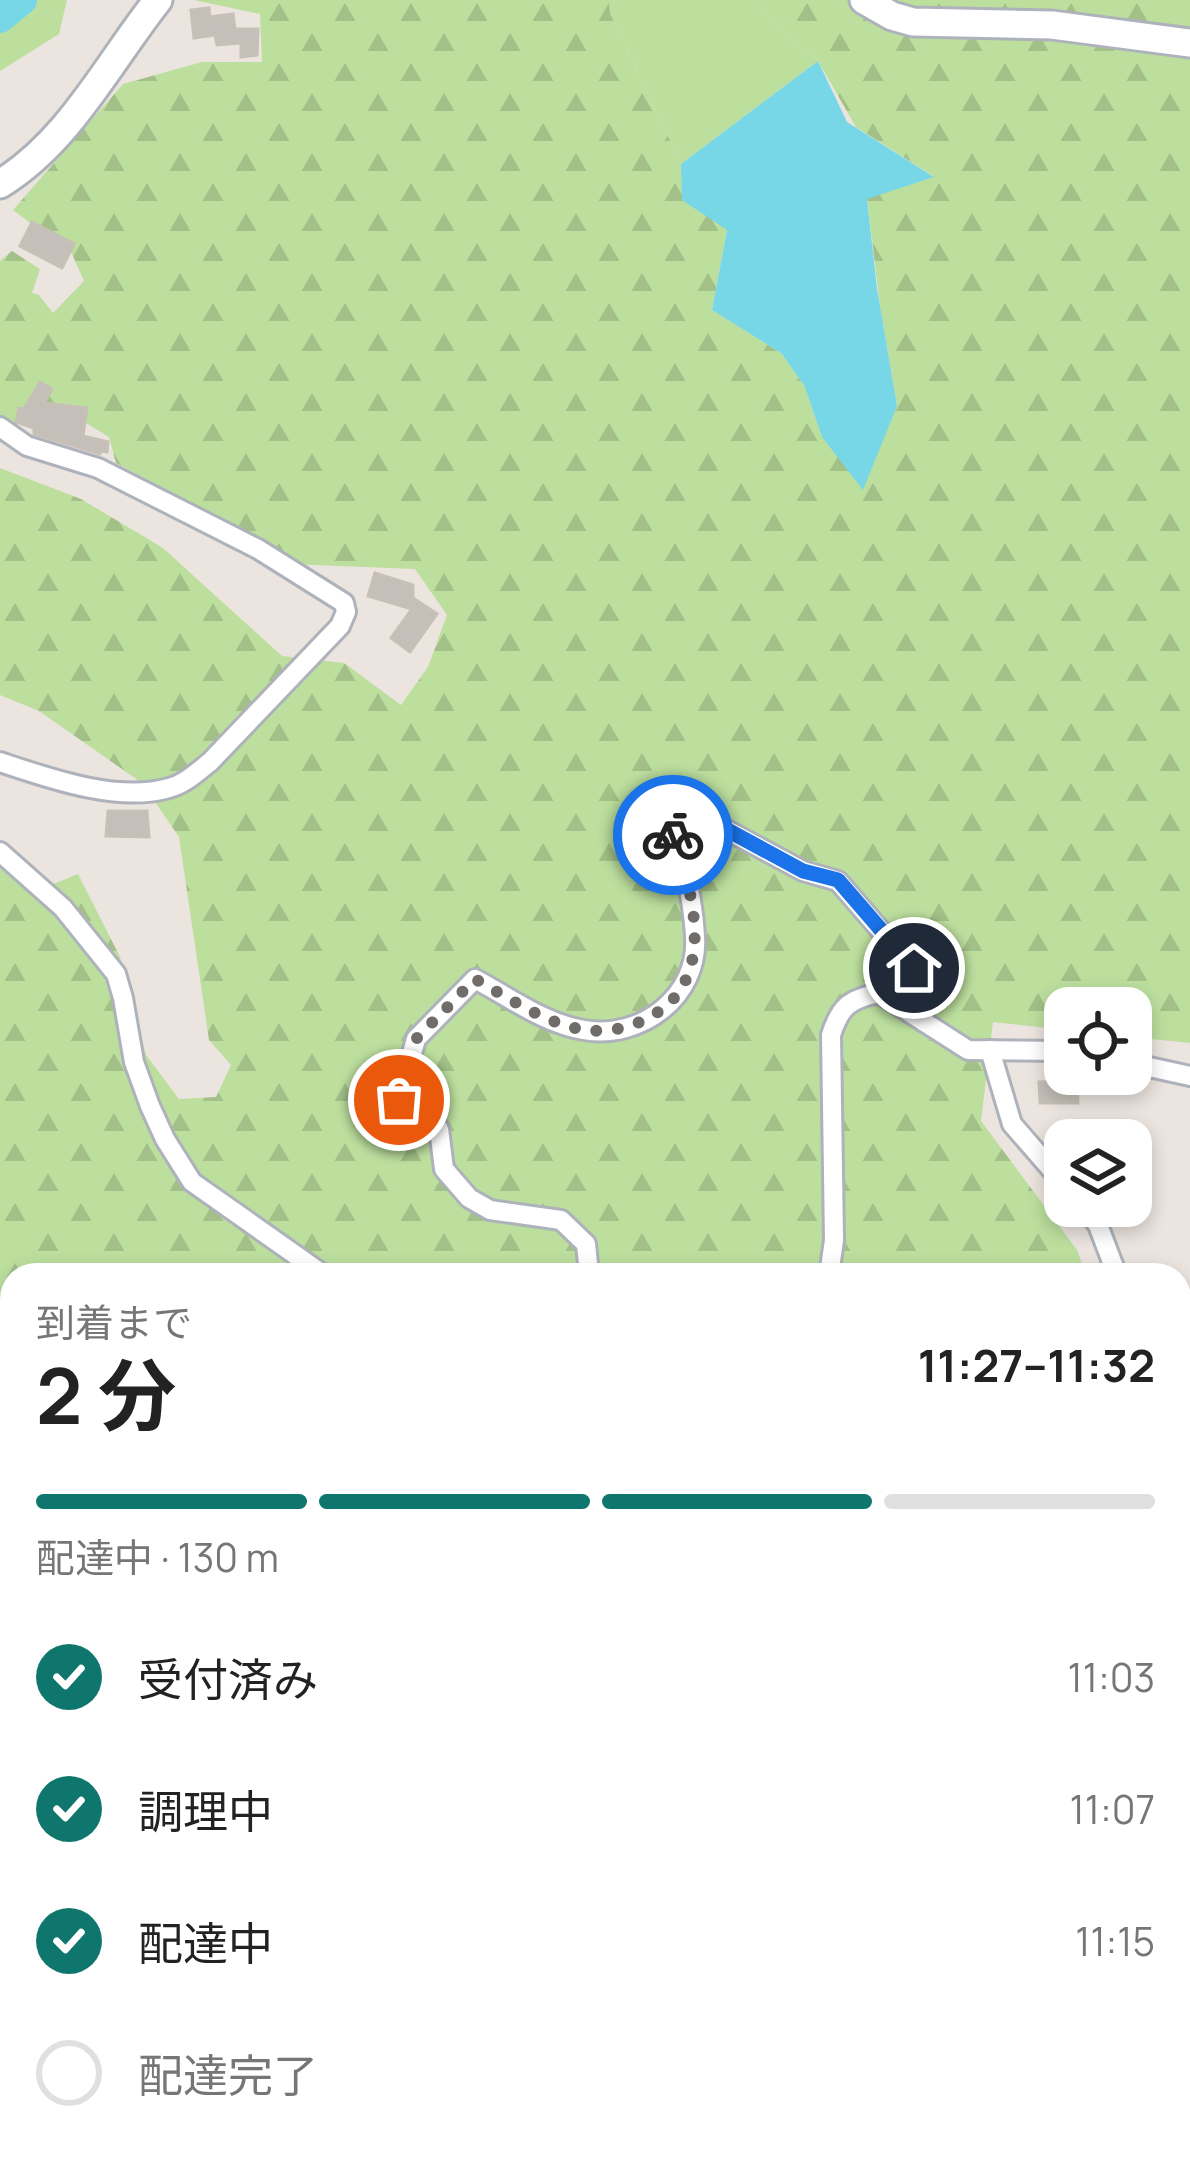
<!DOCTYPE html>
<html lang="ja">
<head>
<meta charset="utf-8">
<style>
  body { margin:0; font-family:Manrope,"Noto Sans JP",sans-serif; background:#f2f2f2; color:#222; height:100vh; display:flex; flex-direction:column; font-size:45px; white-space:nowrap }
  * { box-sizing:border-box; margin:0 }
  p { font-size:39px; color:#767676 }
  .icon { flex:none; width:66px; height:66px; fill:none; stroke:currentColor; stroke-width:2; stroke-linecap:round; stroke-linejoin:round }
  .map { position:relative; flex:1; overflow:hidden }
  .details { position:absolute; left:0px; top:1263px; width:1191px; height:903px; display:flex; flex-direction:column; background:#fff; border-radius:36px 36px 0 0; box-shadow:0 6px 18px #0003 }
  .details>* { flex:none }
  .buttons { position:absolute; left:1044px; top:987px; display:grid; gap:24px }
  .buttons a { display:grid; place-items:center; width:108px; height:108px; border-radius:24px; background:#fff; box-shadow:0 6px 18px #0003; font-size:60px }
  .pin { position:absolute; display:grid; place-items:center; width:102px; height:102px; color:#fff; margin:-51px; border:6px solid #fff; border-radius:50%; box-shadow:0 3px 12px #0007 }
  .courier { position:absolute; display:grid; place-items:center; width:120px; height:120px; margin:-60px; border:9px solid #1a73e8; border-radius:50%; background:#fff; color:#222; box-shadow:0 3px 15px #0007 }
  .summary em { font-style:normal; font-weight:700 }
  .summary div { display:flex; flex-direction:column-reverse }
  .summary { display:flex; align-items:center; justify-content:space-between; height:204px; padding:0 36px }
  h1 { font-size:78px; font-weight:700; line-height:90px }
  .bar { display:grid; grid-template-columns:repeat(4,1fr); gap:18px 12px; align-content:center; height:144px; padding:0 36px }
  .bar i { height:15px; border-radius:9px; background:#e0e0e0 }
  .bar .current { background:#0f766e }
  .bar p { grid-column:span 4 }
  ol { padding:0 36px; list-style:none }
  li { display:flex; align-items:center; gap:36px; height:132px }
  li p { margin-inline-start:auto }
  li .icon { padding:12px; border-radius:50%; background:#0f766e; color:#fff; stroke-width:4 }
  li:last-child { color:#767676 }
  li i { width:66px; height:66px; border:6px solid #e0e0e0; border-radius:50% }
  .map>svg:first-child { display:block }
  .grass { fill:#bcdf9e }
  .forest { fill:url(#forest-firs) }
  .water { fill:#78d7e7 }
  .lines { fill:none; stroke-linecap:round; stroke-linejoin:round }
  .river { stroke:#78d7e7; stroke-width:30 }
  .building { fill:#c5bfb9; stroke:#c7c0b8; stroke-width:3 }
  .street-casing { stroke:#aeb2bb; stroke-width:24 }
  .secondary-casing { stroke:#aeb2bb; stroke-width:33 }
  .street { stroke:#fff; stroke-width:18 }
  .secondary { stroke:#fff; stroke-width:27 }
  .done { stroke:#6f6c6a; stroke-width:12; stroke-dasharray:0 21.6 }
  .route { stroke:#1a73e8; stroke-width:15 }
</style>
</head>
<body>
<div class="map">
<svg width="1190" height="2165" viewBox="0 0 1190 2165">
  <defs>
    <pattern id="forest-firs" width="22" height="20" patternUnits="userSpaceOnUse" patternTransform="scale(3)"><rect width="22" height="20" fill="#bcdf9e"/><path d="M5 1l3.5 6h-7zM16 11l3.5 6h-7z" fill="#a2c088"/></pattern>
  </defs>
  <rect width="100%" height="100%" fill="#ece4de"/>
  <!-- grass -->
  <g class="grass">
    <polygon points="0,0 67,0 59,34 0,71"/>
    <polygon points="609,0 758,0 765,15 818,61 681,164 610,13"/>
  </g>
  <!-- forest -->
  <g class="forest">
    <polygon points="194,0 609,0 610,13 681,164 727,230 712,310 781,353 804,385 822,437 897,406 880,306 867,198 933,176 856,127 818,61 765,15 758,0 1190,0 1190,1043 1131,1037 1131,1008 1065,1008 1065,1030 993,1022 981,1121 1077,1250 1086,1275 12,1275 12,2154 1179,2154 1179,1924 1190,1932 1190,2165 0,2165 0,868 34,892 78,874 120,957 146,1055 179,1099 216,1097 231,1065 209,1040 179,837 142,783 39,711 0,695 0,468 81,499 163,548 282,656 344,663 401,705 428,667 447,615 415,569 288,564 205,511 116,463 109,437 86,423 33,407 12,427 0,420 0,261 12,251 40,269 32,293 39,295 53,313 84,281 72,254 13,210 123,84 202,62 262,62 260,14"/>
    <polygon points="1179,1455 1190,1460 1190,1821 1179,1835"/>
  </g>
  <!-- water -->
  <polygon class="water" points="818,61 847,122 934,177 867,199 877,288 897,406 863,490 822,437 804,385 781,353 712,310 727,230 682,200 681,164"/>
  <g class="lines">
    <!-- river -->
    <polyline class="river" points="0,18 22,0"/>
  </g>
  <!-- building -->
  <g class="building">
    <polygon points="209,8 210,17 233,14 235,29 258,29 257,55 241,57 241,43 217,45 215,35 194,38 191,10"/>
    <polygon points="32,222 74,244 62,268 20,246"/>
    <polygon points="40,382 52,389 44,403 87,408 83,436 108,442 107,452 101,451 100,454 34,434 34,428 16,422 19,408 24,409"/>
    <polygon points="375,573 413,585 413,598 437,614 410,652 391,638 412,609 368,596"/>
    <polygon points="108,811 147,811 149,837 106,836"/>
    <polygon points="1077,1081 1078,1103 1040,1103 1039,1082"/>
  </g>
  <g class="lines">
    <!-- street casing -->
    <g class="street-casing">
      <g id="street">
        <path d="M0,427L27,446L98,468L258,549L344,603L346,612L340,626L210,762C197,772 185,784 169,788C118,803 48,778 0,762"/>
        <polyline points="0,852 63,908 116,974 123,998 134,1062 150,1106 165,1139 192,1182 324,1275"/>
        <polyline points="990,1050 1012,1124 1065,1185"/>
        <polyline points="1131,1063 1190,1076"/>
        <polyline points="1083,1206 1098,1225 1117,1275"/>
        <path d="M584,1275L588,1264L586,1244L561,1220L490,1210L469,1198L444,1169L439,1129L425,1119L401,1114L399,1100L416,1039L475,979C509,997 545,1024 584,1030C641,1040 699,996 695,937C694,916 690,893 686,873C683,858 671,843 670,829C670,818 677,812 684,807L803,871L838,881L913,968L924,1022"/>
        <path d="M829,1275L834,1240L831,1035C840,1007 849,999 879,993L968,1050L1065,1051"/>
        <polyline points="1179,1407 1190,1411"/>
        <polyline points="0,1513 12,1518"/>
        <polyline points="0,1630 12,1632"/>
        <polyline points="0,1922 12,1918"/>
        <polyline points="599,2154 605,2165"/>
        <polyline points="205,2165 205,2154"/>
      </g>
    </g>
    <!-- secondary casing -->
    <g class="secondary-casing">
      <g id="secondary">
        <polyline points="864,0 892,16 913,22 1052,25 1190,43"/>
        <path d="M0,184C70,141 108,63 158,0"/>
      </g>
    </g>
    <!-- street -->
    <use href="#street" class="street"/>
    <!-- secondary -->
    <use href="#secondary" class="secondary"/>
  </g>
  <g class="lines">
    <!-- done -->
    <path class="done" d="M399,1100L416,1039L475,979C509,998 546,1024 585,1030C605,1033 630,1028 648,1018C718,982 694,895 673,835"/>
    <!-- route -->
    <path class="route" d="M673,835C669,825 673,811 685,807L803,871L838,880L914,968"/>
  </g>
</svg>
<div class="buttons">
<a><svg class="icon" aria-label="locate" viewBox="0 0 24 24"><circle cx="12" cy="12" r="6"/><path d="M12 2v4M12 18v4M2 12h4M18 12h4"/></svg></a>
<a><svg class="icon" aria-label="layers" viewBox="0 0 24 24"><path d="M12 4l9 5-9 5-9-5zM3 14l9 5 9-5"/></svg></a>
</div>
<div class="pin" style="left:399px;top:1100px;background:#ea580c"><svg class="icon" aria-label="bag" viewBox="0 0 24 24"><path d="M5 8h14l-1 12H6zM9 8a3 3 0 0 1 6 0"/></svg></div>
<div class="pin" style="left:914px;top:968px;background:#1f2937"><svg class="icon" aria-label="home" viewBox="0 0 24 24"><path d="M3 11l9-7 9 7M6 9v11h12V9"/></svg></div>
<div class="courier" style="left:673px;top:835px"><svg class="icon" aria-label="bike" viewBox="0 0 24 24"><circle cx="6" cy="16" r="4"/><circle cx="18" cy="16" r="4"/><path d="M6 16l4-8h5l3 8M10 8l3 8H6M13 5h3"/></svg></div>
<section class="details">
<div class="summary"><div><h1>2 分</h1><p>到着まで</p></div><em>11:27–11:32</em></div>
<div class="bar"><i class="current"></i><i class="current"></i><i class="current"></i><i></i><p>配達中 · 130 m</p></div>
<ol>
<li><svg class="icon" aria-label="check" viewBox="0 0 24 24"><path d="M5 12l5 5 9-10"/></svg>受付済み<p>11:03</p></li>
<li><svg class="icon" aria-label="check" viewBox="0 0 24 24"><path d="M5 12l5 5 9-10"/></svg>調理中<p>11:07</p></li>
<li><svg class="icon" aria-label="check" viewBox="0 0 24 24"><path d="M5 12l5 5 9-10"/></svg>配達中<p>11:15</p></li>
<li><i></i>配達完了</li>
</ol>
</section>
</div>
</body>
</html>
